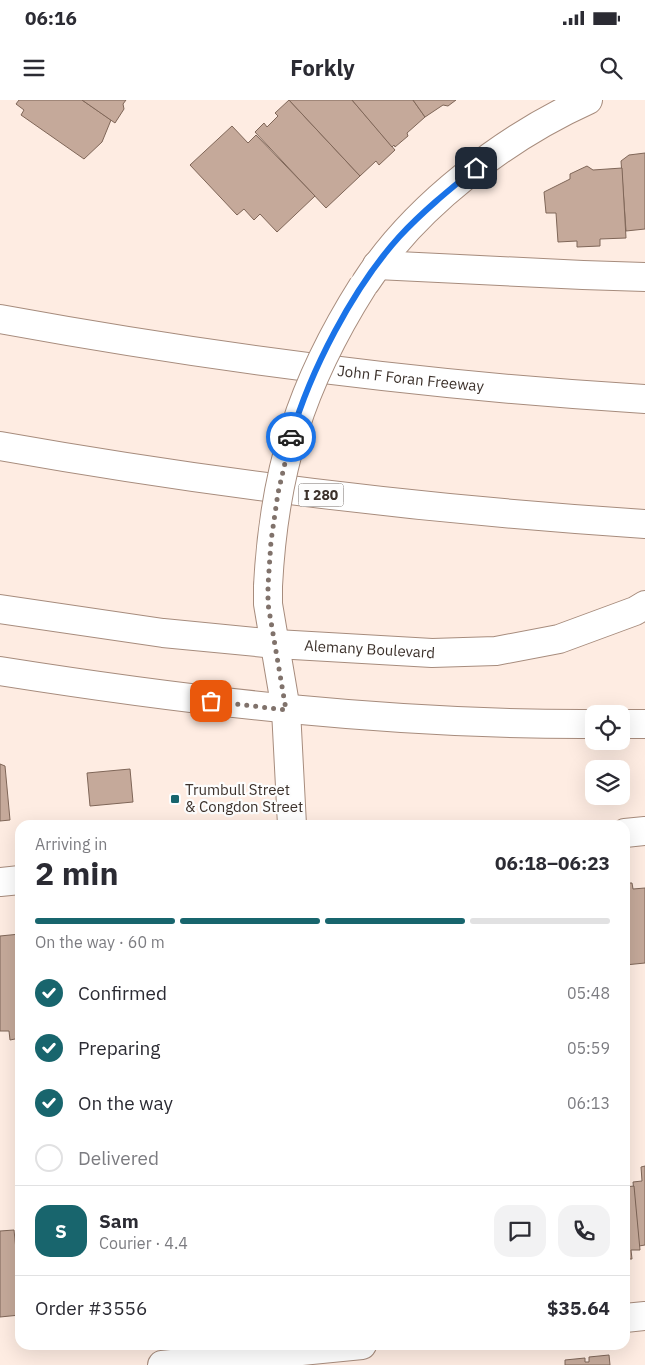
<!DOCTYPE html>
<html lang="en">
<head>
<meta charset="utf-8">
<style>
  body { margin:0; font-family:"IBM Plex Sans",sans-serif; background:#f2f2f3; color:#2b2b33; height:100vh; display:flex; flex-direction:column; font-size:19px; white-space:nowrap }
  * { box-sizing:border-box; margin:0 }
  p { font-size:16px; color:#7c7c81 }
  .icon { flex:none; width:28px; height:28px; fill:none; stroke:currentColor; stroke-width:2; stroke-linecap:round; stroke-linejoin:round }
  .map { position:relative; flex:1; overflow:hidden }
  .drawer { position:absolute; left:15px; top:720px; width:615px; height:530px; display:flex; flex-direction:column; background:#fff; border-radius:15px; box-shadow:0 5px 20px #0002 }
  .drawer>* { flex:none }
  .controls { position:absolute; left:585px; top:605px; display:grid; gap:10px }
  .controls a { display:grid; place-items:center; width:45px; height:45px; border-radius:10px; background:#fff; box-shadow:0 5px 20px #0002; font-size:25px }
  .pin { position:absolute; display:grid; place-items:center; width:42px; height:42px; color:#fff; margin:-21px; border-radius:10px; box-shadow:0 2px 8px #0006 }
  .courier { position:absolute; display:grid; place-items:center; width:50px; height:50px; margin:-25px; border:4px solid #1a73e8; border-radius:50%; background:#fff; color:#222; box-shadow:0 1px 6px #0007 }
  .headline em { font-style:normal; font-weight:700 }
  .headline div { display:flex; flex-direction:column-reverse }
  .headline { display:flex; align-items:center; justify-content:space-between; height:85px; padding:0 20px }
  h1 { font-size:32px; font-weight:700; line-height:38px }
  .bar { display:grid; grid-template-columns:repeat(4,1fr); gap:8px 5px; align-content:center; height:60px; padding:0 20px }
  .bar i { height:6px; border-radius:4px; background:#e1e1e2 }
  .bar .active { background:#18656d }
  .bar p { grid-column:span 4 }
  .line { display:flex; align-items:center; gap:12px; padding:0 20px; border-top:1px solid #e1e1e2 }
  .line div { flex:1 }
  .round { display:grid; place-items:center; flex:none; width:52px; height:52px; border-radius:15px; background:#f2f2f3 }
  ol { padding:0 20px; list-style:none }
  li { display:flex; align-items:center; gap:15px; height:55px }
  li p { margin-inline-start:auto }
  li .icon { padding:5px; border-radius:50%; background:#18656d; color:#fff; stroke-width:4 }
  li:last-child { color:#7c7c81 }
  li i { width:28px; height:28px; border:2px solid #e1e1e2; border-radius:50% }
  .status { display:flex; justify-content:space-between; align-items:center; height:35px; padding:0 25px; background:#fff; direction:ltr }
  .status svg { height:14px; fill:currentColor }
  header { display:flex; justify-content:space-between; align-items:center; height:65px; padding:0 20px; background:#fff; font-size:22px; font-weight:700 }
  .map>svg:first-child { display:block }
  .building { fill:#c5a99a; stroke:#7f6658 }
  .lines { fill:none; stroke-linecap:round; stroke-linejoin:round }
  .street-casing { stroke:#a78c7d; stroke-width:30 }
  .primary-casing { stroke:#a78c7d; stroke-width:30 }
  .highway-casing { stroke:#a78c7d; stroke-width:30 }
  .street { stroke:#fff; stroke-width:28 }
  .primary { stroke:#fff; stroke-width:28 }
  .highway { stroke:#fff; stroke-width:28 }
  .street-bridge-casing { stroke:#a78c7d; stroke-width:30; stroke-linecap:butt }
  .street-bridge { stroke:#fff; stroke-width:28 }
  .done { stroke:#80726b; stroke-width:5; stroke-dasharray:0 9 }
  .route { stroke:#1a73e8; stroke-width:6 }
  .poi-dot { fill:#18656d; stroke:#fdfdfd; stroke-width:2 }
  .labels { text-anchor:middle; stroke-width:4.5; stroke-linejoin:round; paint-order:stroke }
  .shield { fill:#fdfdfd; stroke:#766e6a; stroke-width:1 }
  .shield-label { font-size:14px; font-weight:bold; fill:#3c312b }
  .street-label { font-size:15px; fill:#3c312b; stroke:#fdfdfd }
  .poi-label { font-size:15px; fill:#3c312b; stroke:#fdfdfd; text-anchor:start }
</style>
</head>
<body>
<div class="status"><b>06:16</b><svg viewBox="0 0 49 12"><path d="M0 12V9h3v3zM5 12V6h3v6zM10 12V3h3v9zM15 12V0h3v12zM26 1h20v11H26zM47 4h2v5h-2z"/></svg></div>
<header><svg class="icon" aria-label="menu" viewBox="0 0 24 24"><path d="M4 6h16M4 12h16M4 18h16"/></svg>Forkly<svg class="icon" aria-label="search" viewBox="0 0 24 24"><circle cx="10" cy="10" r="6"/><path d="M15 15l6 6"/></svg></header>
<div class="map">
<svg width="645" height="1265" viewBox="0 0 645 1265">
  <rect width="100%" height="100%" fill="#feece2"/>
  <!-- building -->
  <g class="building">
    <polygon points="19,0 82,0 111,20 102,42 84,59 21,15 24,10 16,4"/>
    <polygon points="82,0 126,0 123,4 124,9 115,23"/>
    <polygon points="289,0 360,76 326,108 255,32 264,23 267,27 278,16 275,13"/>
    <polygon points="289,0 352,0 395,50 379,65 376,61 360,76"/>
    <polygon points="352,0 413,0 425,17 407,33 408,36 395,47 394,45 392,47"/>
    <polygon points="413,0 456,0 448,6 443,5 425,17"/>
    <polygon points="232,26 248,43 256,35 315,96 277,132 260,114 254,120 244,109 237,115 190,65"/>
    <polygon points="645,53 645,129 626,131 621,61 629,55"/>
    <polygon points="587,66 593,70 622,68 626,138 600,139 600,146 577,147 577,141 558,142 556,113 546,113 544,92 570,79 570,74"/>
    <polygon points="0,664 5,666 10,720 0,721"/>
    <polygon points="130,669 133,702 90,706 87,673"/>
    <polygon points="625,783 632,783 633,789 645,788 645,863 625,865"/>
    <polygon points="20,834 20,938 10,940 9,931 0,931 0,836"/>
    <polygon points="645,1066 645,1145 639,1146 633,1082 642,1081 641,1067"/>
    <polygon points="634,1086 640,1150 631,1150 632,1159 627,1159 627,1162 625,1163 625,1087"/>
    <polygon points="14,1130 20,1189 20,1215 0,1217 0,1131"/>
    <polygon points="609,1255 610,1265 565,1265 565,1260 585,1258 585,1262 589,1262 589,1257"/>
  </g>
  <g class="lines">
    <!-- street casing -->
    <g class="street-casing">
      <g id="street">
        <path d="M366,182C415,106 506,37 588,0"/>
        <polyline points="268,486 268,504 286,610 292,725"/>
        <polyline points="625,733 645,731"/>
        <polyline points="0,782 20,780"/>
        <polyline points="625,1218 645,1216"/>
        <polyline points="162,1265 362,1245"/>
      </g>
    </g>
    <!-- primary casing -->
    <g class="primary-casing">
      <g id="primary">
        <polyline points="377,165 583,175 645,177"/>
        <path id="s1" d="M0,509L163,533L276,544L432,553L496,551L559,539L635,511L645,505"/>
        <path d="M0,571C196,602 395,625 594,624"/>
        <polyline points="621,624 645,624"/>
      </g>
    </g>
    <!-- highway casing -->
    <g class="highway-casing">
      <g id="highway">
        <path id="s2" d="M0,219C213,258 429,286 645,299"/>
        <path d="M0,346C214,384 429,410 645,424"/>
      </g>
    </g>
    <!-- street -->
    <use href="#street" class="street"/>
    <!-- primary -->
    <use href="#primary" class="primary"/>
    <!-- highway -->
    <use href="#highway" class="highway"/>
    <!-- street-bridge casing -->
    <g class="street-bridge-casing">
      <path id="street-bridge" d="M268,486C274,370 301,284 363,186"/>
    </g>
    <!-- street-bridge -->
    <use href="#street-bridge" class="street-bridge"/>
  </g>
  <g class="lines">
    <!-- done -->
    <polyline class="done" points="211,601 286,610 268,504 268,486 271,441 278,393 291,337"/>
    <!-- route -->
    <path class="route" d="M291,337C310,271 353,188 399,137C422,112 449,90 476,68"/>
  </g>
  <!-- markers -->
  <rect class="poi-dot" x="170" y="694" width="10" height="10" rx="2.5"/>
  <g class="labels">
    <!-- shield labels -->
    <rect class="shield" x="298.5" y="383.5" width="45" height="23" rx="4"/>
    <g class="shield-label">
      <text x="321" y="400">I 280</text>
    </g>
    <!-- street labels -->
    <g class="street-label">
      <text dy="5" stroke="none"><textPath href="#s2" startOffset="415">John F Foran Freeway</textPath></text>
      <text dy="5" stroke="none"><textPath href="#s1" startOffset="372">Alemany Boulevard</textPath></text>
    </g>
    <!-- poi labels -->
    <g class="poi-label">
      <text x="185" y="695">Trumbull Street<tspan x="185" dy="17">&amp; Congdon Street</tspan></text>
    </g>
  </g>
</svg>
<div class="controls">
<a><svg class="icon" aria-label="locate" viewBox="0 0 24 24"><circle cx="12" cy="12" r="6"/><path d="M12 2v4M12 18v4M2 12h4M18 12h4"/></svg></a>
<a><svg class="icon" aria-label="layers" viewBox="0 0 24 24"><path d="M12 4l9 5-9 5-9-5zM3 14l9 5 9-5"/></svg></a>
</div>
<div class="pin" style="left:211px;top:601px;background:#ea580c"><svg class="icon" aria-label="bag" viewBox="0 0 24 24"><path d="M5 8h14l-1 12H6zM9 8a3 3 0 0 1 6 0"/></svg></div>
<div class="pin" style="left:476px;top:68px;background:#1f2937"><svg class="icon" aria-label="home" viewBox="0 0 24 24"><path d="M3 11l9-7 9 7M6 9v11h12V9"/></svg></div>
<div class="courier" style="left:291px;top:337px"><svg class="icon" aria-label="car" viewBox="0 0 24 24"><path d="M5 17H2v-5l4-1 3-4h7l3 4 3 1v5h-3M9 17h6M6 11h13"/><circle cx="7" cy="17" r="2"/><circle cx="17" cy="17" r="2"/></svg></div>
<section class="drawer">
<div class="headline"><div><h1>2 min</h1><p>Arriving in</p></div><em>06:18–06:23</em></div>
<div class="bar"><i class="active"></i><i class="active"></i><i class="active"></i><i></i><p>On the way · 60 m</p></div>
<ol>
<li><svg class="icon" aria-label="check" viewBox="0 0 24 24"><path d="M5 12l5 5 9-10"/></svg>Confirmed<p>05:48</p></li>
<li><svg class="icon" aria-label="check" viewBox="0 0 24 24"><path d="M5 12l5 5 9-10"/></svg>Preparing<p>05:59</p></li>
<li><svg class="icon" aria-label="check" viewBox="0 0 24 24"><path d="M5 12l5 5 9-10"/></svg>On the way<p>06:13</p></li>
<li><i></i>Delivered</li>
</ol>
<div class="line" style="height:90px"><b class="round" style="background:#18656d;color:#fff">S</b><div><b>Sam</b><p>Courier · 4.4</p></div><a class="round"><svg class="icon" aria-label="chat" viewBox="0 0 24 24"><path d="M4 5h16v11H9l-5 4z"/></svg></a><a class="round"><svg class="icon" aria-label="phone" viewBox="0 0 24 24"><path d="M5 4h4l2 5-3 2q2 4 5 5l2-3 5 2v4C11 20 4 13 5 4z"/></svg></a></div>
<div class="line" style="height:65px"><div>Order #3556</div><b>$35.64</b></div>
</section>
</div>
</body>
</html>
